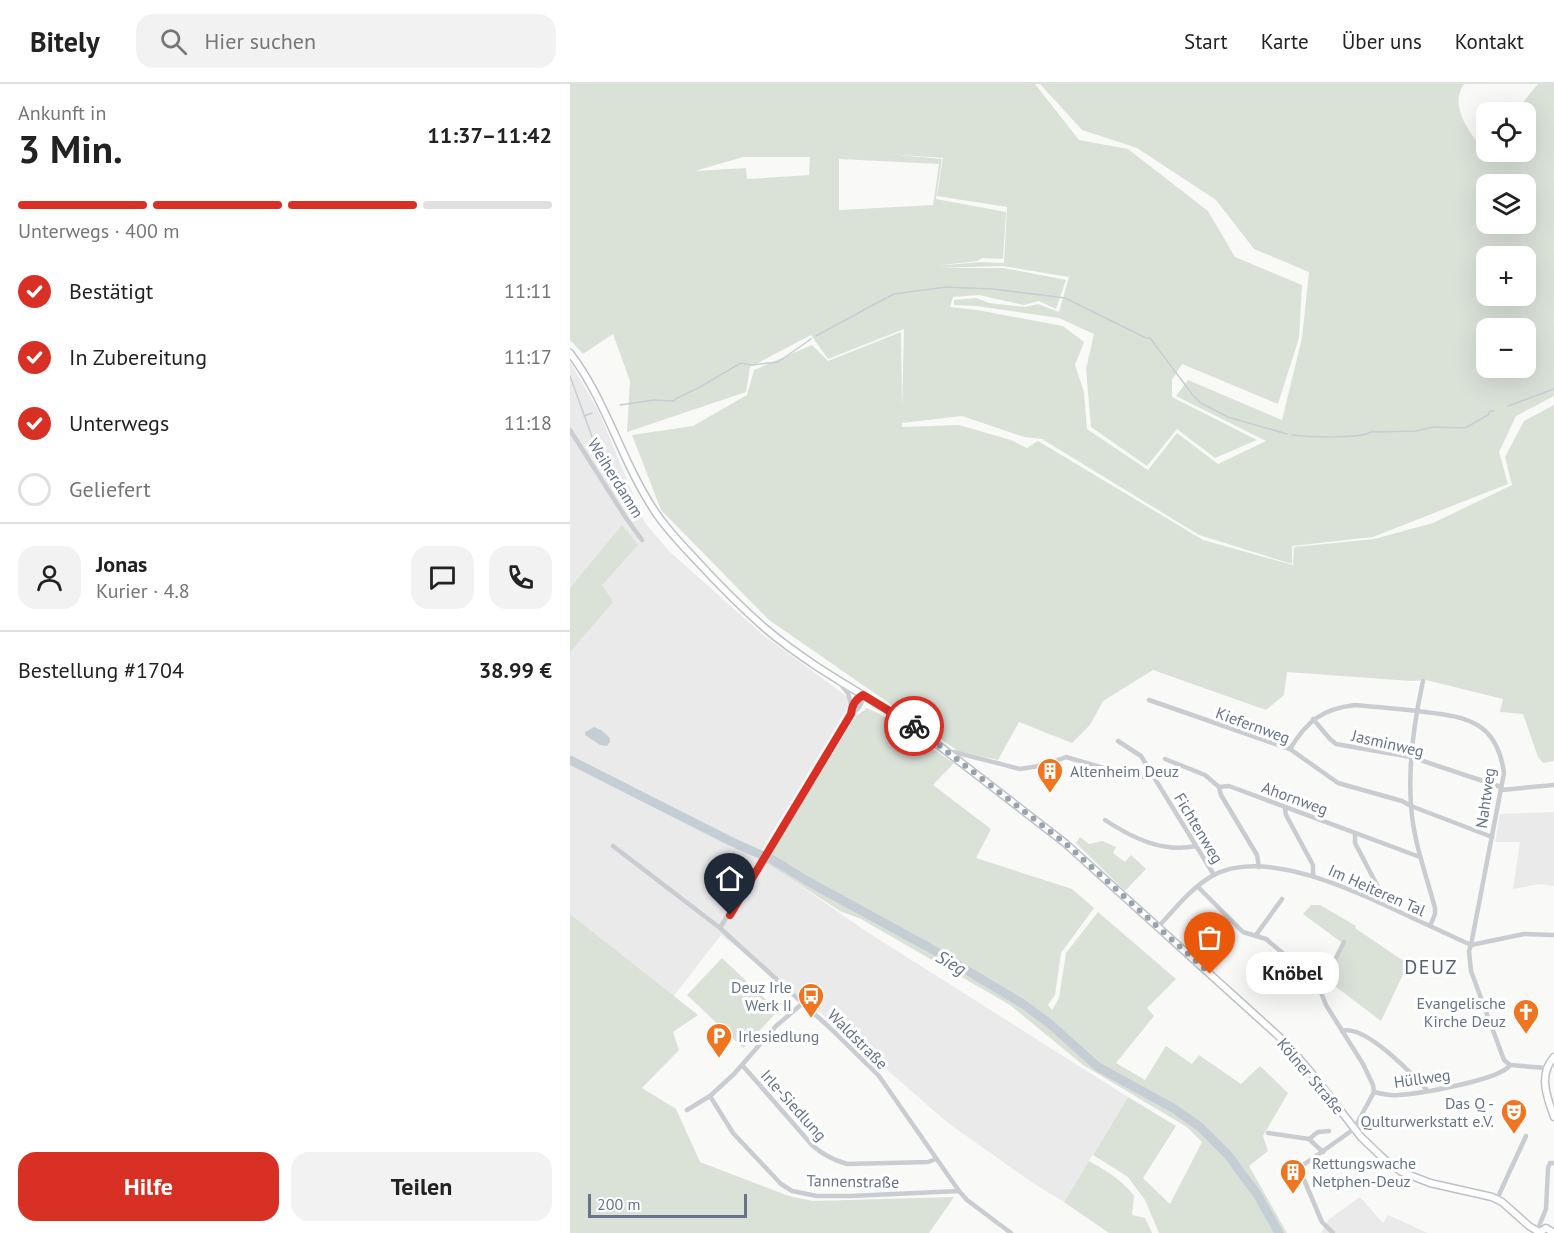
<!DOCTYPE html>
<html lang="de">
<head>
<meta charset="utf-8">
<style>
  body { margin:0; font-family:"PT Sans",sans-serif; background:#f2f2f2; color:#222; height:100vh; display:flex; flex-direction:column; font-size:22px; white-space:nowrap }
  * { box-sizing:border-box; margin:0 }
  p { font-size:20px; color:#767676 }
  .icon { flex:none; width:33px; height:33px; fill:none; stroke:currentColor; stroke-width:2; stroke-linecap:round; stroke-linejoin:round }
  .map { position:relative; flex:1; overflow:hidden }
  .panel { display:flex; flex-direction:column; background:#fff; width:570px }
  .panel>* { flex:none }
  .buttons { position:absolute; left:906px; top:18px; display:grid; gap:12px }
  .buttons a { display:grid; place-items:center; width:60px; height:60px; border-radius:12px; background:#fff; box-shadow:0 6px 24px #0002; font-size:30px }
  .scale { position:absolute; left:18px; bottom:15px; width:159px; box-sizing:border-box; padding-left:6px; border:3px solid #66748a; border-top:0; font-size:16px; line-height:21px; white-space:nowrap; color:#66748a; -webkit-text-stroke:4px #fff; paint-order:stroke }
  .pin { position:absolute; display:grid; place-items:center; width:51px; height:51px; color:#fff; margin:-62px -26px; border-radius:50% 50% 50% 0; rotate:-45deg; box-shadow:0 0 6px #0007 }
  .pin .icon { rotate:45deg }
  .courier { position:absolute; display:grid; place-items:center; width:60px; height:60px; margin:-30px; border:4px solid #d93025; border-radius:50%; background:#fff; color:#222; box-shadow:0 2px 8px #0007 }
  .bubble { position:absolute; height:42px; border-radius:18px; background:#fff; box-shadow:0 6px 24px #0002; font-size:20px; font-weight:700; line-height:42px; text-align:center }
  .headline em { font-style:normal; font-weight:700 }
  .headline div { display:flex; flex-direction:column-reverse }
  .headline { display:flex; align-items:center; justify-content:space-between; height:102px; padding:0 18px }
  h1 { font-size:39px; font-weight:700; line-height:45px }
  .bar { display:grid; grid-template-columns:repeat(4,1fr); gap:9px 6px; align-content:center; height:72px; padding:0 18px }
  .bar i { height:8px; border-radius:4px; background:#e0e0e0 }
  .bar .current { background:#d93025 }
  .bar p { grid-column:span 4 }
  .line { display:flex; align-items:center; gap:15px; padding:0 18px; border-top:2px solid #e0e0e0 }
  .line div { flex:1 }
  .round { display:grid; place-items:center; flex:none; width:63px; height:63px; border-radius:18px; background:#f2f2f2 }
  ol { padding:0 18px; list-style:none }
  li { display:flex; align-items:center; gap:18px; height:66px }
  li p { margin-inline-start:auto }
  li .icon { padding:6px; border-radius:50%; background:#d93025; color:#fff; stroke-width:4 }
  li:last-child { color:#767676 }
  li i { width:33px; height:33px; border:3px solid #e0e0e0; border-radius:50% }
  .button { display:flex; gap:12px; margin-top:auto; padding:12px 18px }
  .button a { flex:1; height:69px; border-radius:18px; background:#d93025; color:#fff; font-size:24px; font-weight:700; line-height:69px; text-align:center }
  .button a+a { background:#f2f2f2; color:#222 }
  header { display:flex; align-items:center; gap:36px; box-sizing:border-box; height:84px; padding:0 30px; background:#fff; border-bottom:2px solid #e0e0e0 }
  header strong { font-size:28px }
  nav { display:flex; gap:33px; margin-inline-start:auto; font-size:21px }
  .search { width:420px; height:54px; background:#f2f2f2; display:flex; align-items:center; gap:15px; box-sizing:border-box; padding:0 21px; border-radius:18px; color:#767676; font-size:22px }
  main { display:flex; flex:1; min-height:0 }
  .map>svg:first-child { display:block }
  .built { fill:#eaeaea }
  .green { fill:#dae2d8; fill-rule:evenodd }
  .water { fill:#c6ced5 }
  .lines { fill:none; stroke-linecap:round; stroke-linejoin:round }
  .stream { stroke:#c6ced5; stroke-width:1.5 }
  .river { stroke:#c6ced5; stroke-width:9 }
  .secondary-casing { stroke:#bdc1c7; stroke-width:9 }
  .street { stroke:#c9ccd0; stroke-width:4.5 }
  .secondary { stroke:#fff; stroke-width:6 }
  .done { stroke:#99a3b0; stroke-width:6; stroke-dasharray:0 10.8 }
  .route { stroke:#d93025; stroke-width:8 }
  .labels { text-anchor:middle; stroke-width:6; stroke-linejoin:round; paint-order:stroke }
  .street-label { font-size:16px; fill:#66748a; stroke:#fff }
  .poi-label { font-size:16px; fill:#66748a; stroke:#fff; text-anchor:start }
  .water-label { font-size:18px; font-style:italic; fill:#637585; stroke:#fff }
  .quarter-label { font-size:20px; letter-spacing:1.5px; fill:#555f6e; stroke:#fff }
</style>
</head>
<body>
<header>
<strong>Bitely</strong>
<div class="search"><svg class="icon" aria-label="search" viewBox="0 0 24 24"><circle cx="10" cy="10" r="6"/><path d="M15 15l6 6"/></svg>Hier suchen</div>
<nav><a>Start</a><a>Karte</a><a>Über uns</a><a>Kontakt</a></nav>
</header>
<main>
<section class="panel">
<div class="headline"><div><h1>3 Min.</h1><p>Ankunft in</p></div><em>11:37–11:42</em></div>
<div class="bar"><i class="current"></i><i class="current"></i><i class="current"></i><i></i><p>Unterwegs · 400 m</p></div>
<ol>
<li><svg class="icon" aria-label="check" viewBox="0 0 24 24"><path d="M5 12l5 5 9-10"/></svg>Bestätigt<p>11:11</p></li>
<li><svg class="icon" aria-label="check" viewBox="0 0 24 24"><path d="M5 12l5 5 9-10"/></svg>In Zubereitung<p>11:17</p></li>
<li><svg class="icon" aria-label="check" viewBox="0 0 24 24"><path d="M5 12l5 5 9-10"/></svg>Unterwegs<p>11:18</p></li>
<li><i></i>Geliefert</li>
</ol>
<div class="line" style="height:108px"><a class="round"><svg class="icon" aria-label="person" viewBox="0 0 24 24"><circle cx="12" cy="8" r="4"/><path d="M4 21q1-7 8-7t8 7"/></svg></a><div><b>Jonas</b><p>Kurier · 4.8</p></div><a class="round"><svg class="icon" aria-label="chat" viewBox="0 0 24 24"><path d="M4 5h16v11H9l-5 4z"/></svg></a><a class="round"><svg class="icon" aria-label="phone" viewBox="0 0 24 24"><path d="M5 4h4l2 5-3 2q2 4 5 5l2-3 5 2v4C11 20 4 13 5 4z"/></svg></a></div>
<div class="line" style="height:78px"><div>Bestellung #1704</div><b>38.99 €</b></div>
<div class="button"><a>Hilfe</a><a>Teilen</a></div>
</section>
<div class="map">
<svg width="984" height="1149" viewBox="0 0 984 1149">
  <rect width="100%" height="100%" fill="#f9f9f7"/>
  <!-- built -->
  <g class="built">
    <polygon points="0,278 28,326 75,439 98,466 193,551 282,616 188,772 294,846 558,1013 494,1118 463,1099 378,1039 268,943 151,851 103,913 0,830"/>
    <polygon points="984,728 984,802 969,800 943,805 950,758 925,758 930,730"/>
    <polygon points="790,1113 813,1139 818,1131 858,1149 751,1149 758,1136"/>
  </g>
  <!-- green -->
  <g class="green">
    <path d="M0,0H465L509,56L558,65L638,127L665,173L732,201L729,254L708,320L612,280L602,296V313L687,356L645,374L607,345L577,382L521,343L516,285L524,250L489,234L406,222L384,221V216L406,214L419,219L455,223L468,220L489,228L499,193L433,182L368,184H434L496,196L486,225L469,217L454,221L409,211L383,213L380,223L407,226L493,242L514,258L505,281L514,308L517,345L578,386L607,349L648,380L696,357L606,312L618,296L712,336L732,254L739,188L684,165L646,116L567,64L512,46L470,0H894C879,21 898,45 910,62L916,56V68H956V28H945L968,0H984V312L946,332L929,368L938,400L803,453L722,462V480L629,451L472,355L454,353L392,332L332,339V343L389,341L441,356L457,364L468,357L633,456L723,481L724,463L804,455L863,439L942,401L935,373L954,337L984,321V677L973,679L968,673L953,630L930,628L933,615L856,596L841,597L717,588L714,611L696,626L583,586L533,617L520,641L502,659L449,638L428,676L388,667L199,536L91,426L62,351L123,342L177,311L184,286L242,261L258,277L331,248L332,324L334,245L258,275L241,251L180,283L176,308L57,348L60,297L43,250L13,270L0,256ZM318,70L373,74L367,112L437,123L434,179L411,178L364,182L408,177L412,174L433,175L436,128L366,115L372,75ZM173,73H240L239,91L177,95L176,84L125,87ZM269,75L369,80L363,121L269,126ZM916,100H956V140H916ZM916,172H956V212H916ZM916,244H956V284H916Z"/>
    <polygon points="52,441 68,461 32,501 43,518 0,568 0,504"/>
    <polygon points="297,624 308,629 384,679 363,701 421,745 406,774 502,805 524,824 491,869 485,911 478,921 482,926 489,914 496,869 528,828 606,895 577,924 584,932 546,979 575,996 596,962 622,980 629,971 671,1000 690,982 718,1009 693,1052 698,1067 679,1082 717,1149 589,1149 575,1116 558,1093 523,1071 558,1013 606,1042 573,1094 600,1120 632,1058 617,1043 513,981 440,921 291,835 270,827 195,778 286,632"/>
    <polygon points="510,753 519,760 532,757 546,763 543,769 555,778 561,771 576,785 555,807 506,759"/>
    <polygon points="741,821 750,821 786,842 785,844 838,880 811,937 757,896 775,861 733,830"/>
    <polygon points="0,830 128,931 103,948 109,966 72,1004 106,1025 130,1078 219,1112 243,1117 384,1113 359,1149 0,1149"/>
    <polygon points="152,874 208,927 173,964 117,911"/>
    <path d="M519,1077C537,1087 552,1096 564,1112L562,1131L575,1134L582,1149H539L494,1118Z"/>
  </g>
  <!-- water -->
  <polygon class="water" points="24,643 31,646 40,654 40,658 37,662 30,661 15,651 15,648"/>
  <g class="lines">
    <!-- stream -->
    <g class="stream">
      <polyline points="318,213 324,210 376,203 423,205 495,214 576,254 580,254 622,310 631,319 658,333 717,350"/>
      <polyline points="246,252 316,214"/>
      <polyline points="0,292 29,372 47,390"/>
      <polyline points="50,321 84,316 104,317 105,315 128,304 171,279 182,281 208,278 241,255"/>
      <polyline points="938,322 984,305"/>
      <polyline points="14,332 22,329"/>
      <path d="M722,351C738,353 790,355 801,348L846,347L863,343L895,344L918,331L920,327H924"/>
    </g>
    <!-- river -->
    <polyline class="river" points="0,676 162,758 203,776 239,798 358,863 453,920 480,940 528,983 603,1024 630,1043 658,1071 687,1110 709,1149"/>
    <!-- secondary casing -->
    <g class="secondary-casing">
      <g id="secondary">
        <path d="M0,269C36,316 51,376 84,426C96,445 112,461 128,478C149,501 172,524 196,545C241,583 295,611 345,643L495,759L715,958L743,991L791,1053L816,1077L832,1088L860,1099L922,1113L932,1118L959,1142L969,1148"/>
        <polyline points="322,632 340,649 363,659"/>
        <path d="M984,973C968,991 977,1013 984,1033"/>
        <polyline points="969,1149 976,1144 984,1149"/>
      </g>
    </g>
    <!-- street -->
    <g class="street">
      <polyline points="0,346 56,434 72,456"/>
      <polyline points="268,597 278,609 282,624"/>
      <path d="M853,597C844,638 838,679 841,721C843,756 856,790 865,824V830L860,842L901,861L899,867L901,887L934,976L940,981L976,984"/>
      <polyline points="293,611 282,622 281,630 150,844 259,943 309,992 389,1107 397,1116 441,1149"/>
      <polyline points="579,616 720,665 768,699 832,717 841,722 922,753"/>
      <path d="M281,630C289,625 292,621 293,611"/>
      <polyline points="743,635 760,655 766,660 841,673 931,703"/>
      <polyline points="548,657 571,672 644,791"/>
      <path d="M720,665C737,637 752,625 785,621C808,623 832,625 855,628C899,633 927,639 934,689L901,861L954,850L984,851"/>
      <polyline points="378,669 384,668 450,685 475,681 496,673 565,693 584,693"/>
      <polyline points="595,675 635,691 649,703 659,702 850,773"/>
      <polyline points="649,703 651,711 687,771 689,783"/>
      <polyline points="931,706 984,701"/>
      <polyline points="715,725 716,731 743,781 743,792"/>
      <path d="M535,736C562,754 593,769 626,762"/>
      <polyline points="785,750 785,759 808,803 809,818"/>
      <polyline points="43,762 150,844"/>
      <polyline points="628,803 673,848 696,855 741,893 750,906 756,921 793,980 803,1001 804,1008"/>
      <path d="M588,843C604,826 621,804 642,792C700,759 806,818 860,842"/>
      <polyline points="686,851 712,815"/>
      <polyline points="750,906 774,858"/>
      <path d="M772,947C795,940 842,990 857,1006"/>
      <path d="M173,982L242,1061C253,1071 263,1076 277,1080L358,1078L366,1075"/>
      <polyline points="140,1012 163,1049 211,1100 222,1107 247,1112 281,1112 389,1107"/>
      <polyline points="117,1026 140,1012 164,990 206,942 233,919"/>
      <polyline points="698,1049 739,1055 753,1068"/>
      <polyline points="739,1055 748,1048 759,1047"/>
      <polyline points="927,1115 956,1052"/>
      <polyline points="967,1147 976,1125 978,1084 980,1079 984,1079"/>
      <path d="M763,1149L752,1138L729,1084L784,1045L804,1008C812,1010 820,1012 828,1011C848,1010 931,996 940,981"/>
    </g>
    <!-- secondary -->
    <use href="#secondary" class="secondary"/>
  </g>
  <g class="lines">
    <!-- done -->
    <polyline class="done" points="344,642 495,759 640,890"/>
    <!-- route -->
    <path class="route" d="M160,831L281,630C282,621 285,616 293,611L344,642"/>
  </g>
  <!-- icons -->
  <defs>
    <g id="building-pin" transform="scale(1.35)"><path d="M0 17L-7.5 6A9.5 9.5 0 1 1 7.5 6Z" fill="#ef7521" stroke="#fff"/><path d="M-4-6H4V6H1V3H-1V6H-4ZM-2.5-4.3h1.7v1.8h-1.7ZM.8-4.3h1.7v1.8H.8ZM-2.5-1h1.7V.8h-1.7ZM.8-1h1.7V.8H.8Z" fill="#fff"/></g>
    <g id="bus-pin" transform="scale(1.35)"><path d="M0 17L-7.5 6A9.5 9.5 0 1 1 7.5 6Z" fill="#ef7521" stroke="#fff"/><path d="M-5-6H5V4H4V6H2V4H-2V6H-4V4H-5ZM-3.5-4V0h7V-4ZM-3.5 1.2v1.5H-2V1.2ZM2 1.2v1.5H3.5V1.2Z" fill="#fff"/></g>
    <g id="church-pin" transform="scale(1.35)"><path d="M0 17L-7.5 6A9.5 9.5 0 1 1 7.5 6Z" fill="#ef7521" stroke="#fff"/><path d="M-1.2-6h2.4v3.5h3.3v2.4h-3.3V6h-2.4V-.1h-3.3v-2.4h3.3Z" fill="#fff"/></g>
    <g id="parking-pin" transform="scale(1.35)"><path d="M0 17L-7.5 6A9.5 9.5 0 1 1 7.5 6Z" fill="#ef7521" stroke="#fff"/><path d="M-3.5-5.5H1a3.5 3.5 0 0 1 0 7H-1V5.5H-3.5ZM-1-3.4V-.6H.8a1.4 1.4 0 0 0 0-2.8Z" fill="#fff"/></g>
    <g id="theatre-pin" transform="scale(1.35)"><path d="M0 17L-7.5 6A9.5 9.5 0 1 1 7.5 6Z" fill="#ef7521" stroke="#fff"/><path d="M-5-5.5Q0-4 5-5.5V0Q5 5 0 6Q-5 5-5 0ZM-3.3-2.5H-1v1.5H-3.3ZM1-2.5H3.3v1.5H1ZM-2.8 1Q0 5.5 2.8 1Z" fill="#fff"/></g>
  </defs>
  <g fill-rule="evenodd">
    <use href="#building-pin" x="480" y="687"/>
    <use href="#bus-pin" x="241" y="912"/>
    <use href="#church-pin" x="956" y="928"/>
    <use href="#parking-pin" x="149" y="952"/>
    <use href="#theatre-pin" x="944" y="1028"/>
    <use href="#building-pin" x="723" y="1088"/>
  </g>
  <g class="labels">
    <!-- street labels -->
    <g class="street-label">
      <text transform="translate(46 394) rotate(58)" y="6">Weiherdamm</text>
      <text transform="translate(683 641) rotate(20)" y="6">Kiefernweg</text>
      <text transform="translate(818 659) rotate(13)" y="6">Jasminweg</text>
      <text transform="translate(725 714) rotate(20)" y="6">Ahornweg</text>
      <text transform="translate(915 714) rotate(-82)" y="6">Nahtweg</text>
      <text transform="translate(629 744) rotate(59)" y="6">Fichtenweg</text>
      <text transform="translate(807 806) rotate(24)" y="6">Im Heiteren Tal</text>
      <text transform="translate(288 955) rotate(45)" y="6">Waldstraße</text>
      <text transform="translate(741 992) rotate(50)" y="6">Kölner Straße</text>
      <text transform="translate(852 994) rotate(-8)" y="6">Hüllweg</text>
      <text transform="translate(224 1021) rotate(48)" y="6">Irle-Siedlung</text>
      <text transform="translate(283 1097) rotate(1)" y="6">Tannenstraße</text>
    </g>
    <!-- poi labels -->
    <g class="poi-label">
      <text x="500" y="693">Altenheim Deuz</text>
      <text x="222" y="909" text-anchor="end">Deuz Irle<tspan x="222" dy="18">Werk II</tspan></text>
      <text x="936" y="925" text-anchor="end">Evangelische<tspan x="936" dy="18">Kirche Deuz</tspan></text>
      <text x="168" y="958">Irlesiedlung</text>
      <text x="924" y="1025" text-anchor="end">Das Q -<tspan x="924" dy="18">Qulturwerkstatt e.V.</tspan></text>
      <text x="742" y="1085">Rettungswache<tspan x="742" dy="18">Netphen-Deuz</tspan></text>
    </g>
    <!-- water labels -->
    <g class="water-label">
      <text transform="translate(381 879) rotate(30)" y="6">Sieg</text>
    </g>
    <!-- quarter labels -->
    <g class="quarter-label">
      <text x="861" y="890">DEUZ</text>
    </g>
  </g>
</svg>
<div class="buttons">
<a><svg class="icon" aria-label="locate" viewBox="0 0 24 24"><circle cx="12" cy="12" r="6"/><path d="M12 2v4M12 18v4M2 12h4M18 12h4"/></svg></a>
<a><svg class="icon" aria-label="layers" viewBox="0 0 24 24"><path d="M12 4l9 5-9 5-9-5zM3 14l9 5 9-5"/></svg></a>
<a>+</a>
<a>−</a>
</div>
<div class="scale">200 m</div>
<div class="pin" style="left:640px;top:890px;background:#ea580c"><svg class="icon" aria-label="bag" viewBox="0 0 24 24"><path d="M5 8h14l-1 12H6zM9 8a3 3 0 0 1 6 0"/></svg></div>
<div class="pin" style="left:160px;top:831px;background:#1f2937"><svg class="icon" aria-label="home" viewBox="0 0 24 24"><path d="M3 11l9-7 9 7M6 9v11h12V9"/></svg></div>
<div class="courier" style="left:344px;top:642px"><svg class="icon" aria-label="bike" viewBox="0 0 24 24"><circle cx="6" cy="16" r="4"/><circle cx="18" cy="16" r="4"/><path d="M6 16l4-8h5l3 8M10 8l3 8H6M13 5h3"/></svg></div>
<div class="bubble" style="left:676px;top:868px;width:93px">Knöbel</div>
</div>
</main>
</body>
</html>
